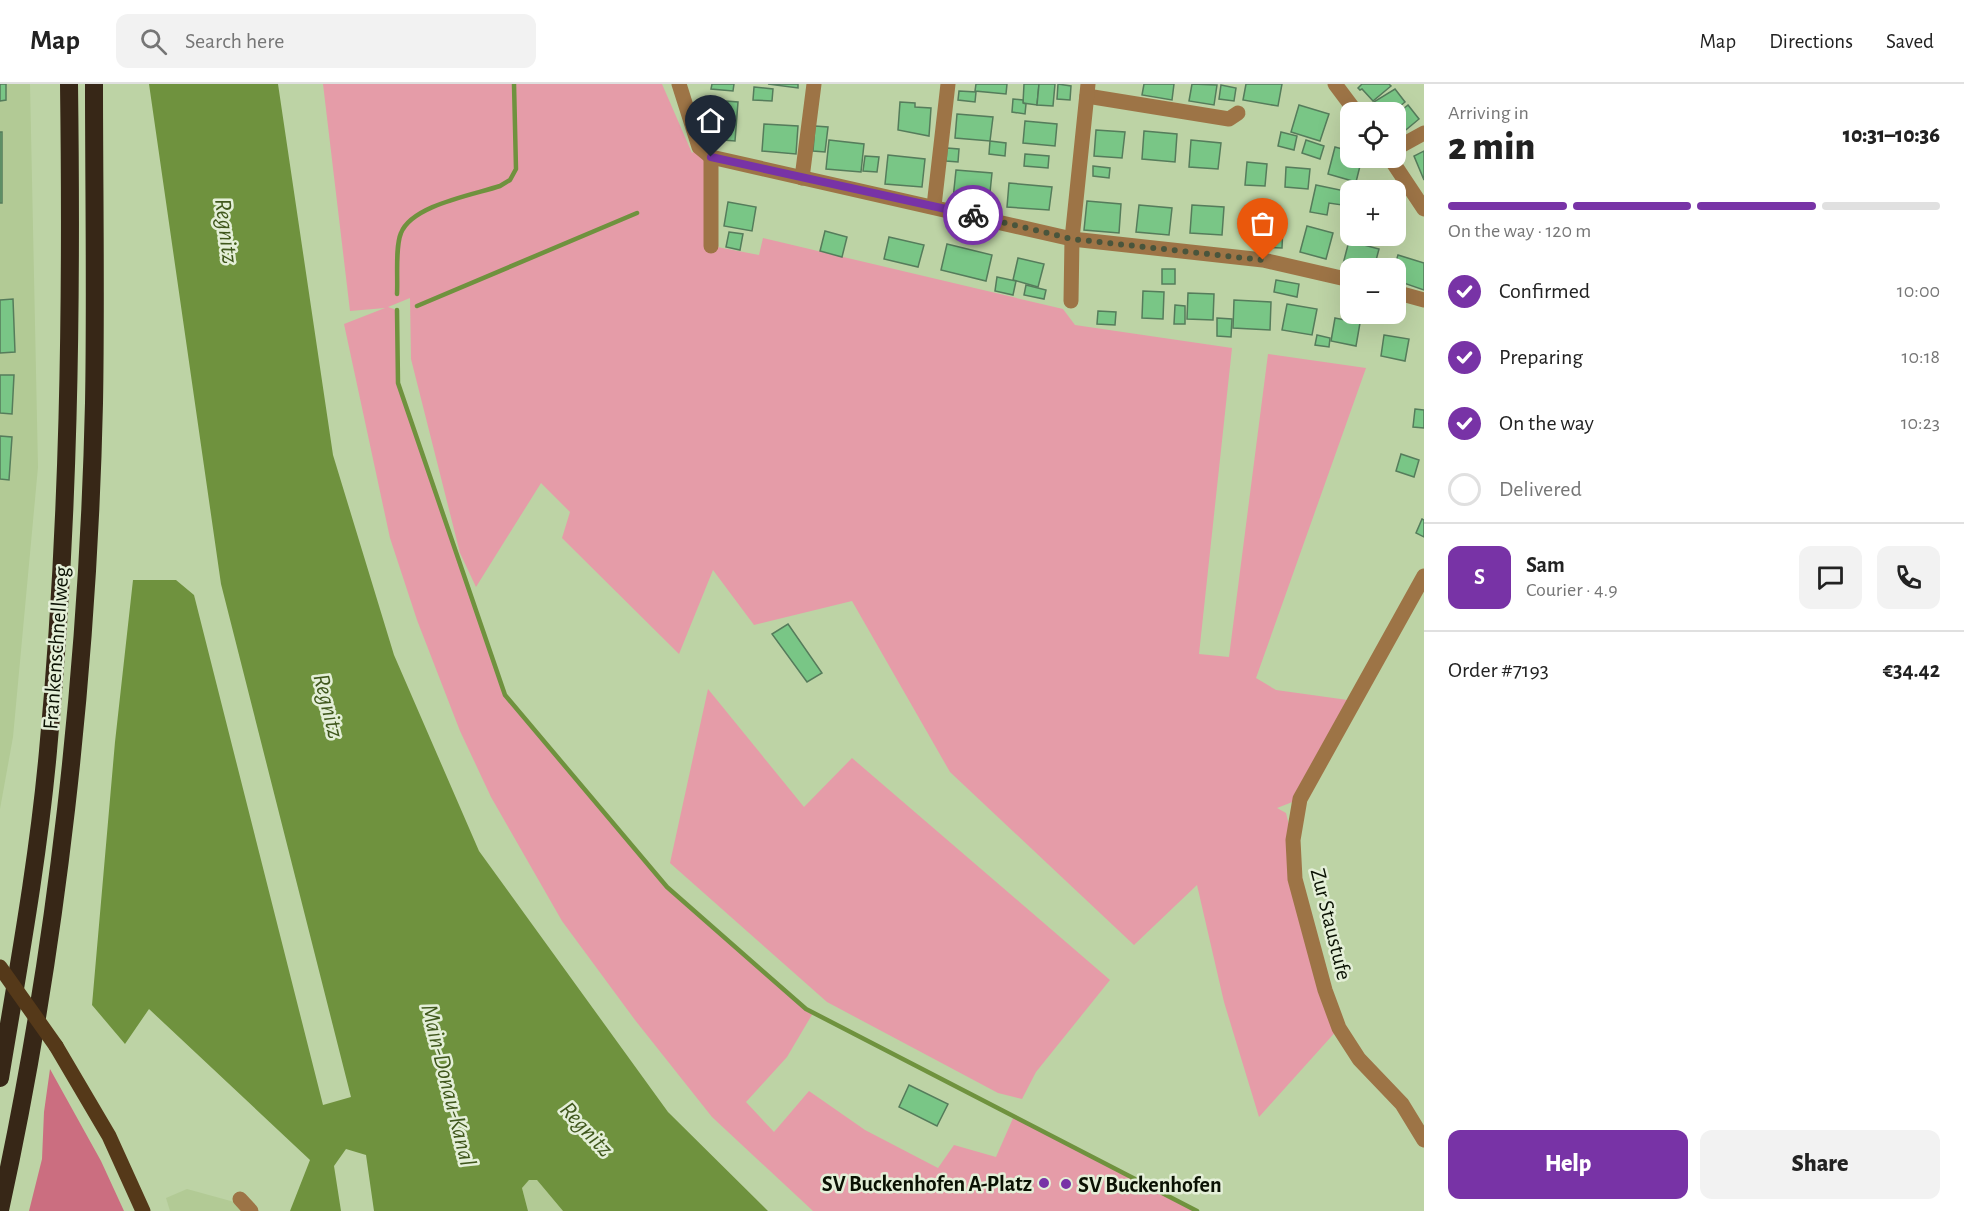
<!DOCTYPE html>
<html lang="en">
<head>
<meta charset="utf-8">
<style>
  body { margin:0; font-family:"Alegreya Sans",sans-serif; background:#f2f2f2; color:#222; height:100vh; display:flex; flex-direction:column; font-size:22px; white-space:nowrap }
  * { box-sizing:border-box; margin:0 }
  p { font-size:20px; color:#767676 }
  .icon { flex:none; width:33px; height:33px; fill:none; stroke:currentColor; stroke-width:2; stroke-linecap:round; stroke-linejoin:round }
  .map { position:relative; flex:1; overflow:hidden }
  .sheet { display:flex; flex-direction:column; background:#fff; width:540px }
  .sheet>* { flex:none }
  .controls { position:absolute; left:1340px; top:18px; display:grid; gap:12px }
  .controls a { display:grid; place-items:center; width:66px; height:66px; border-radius:12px; background:#fff; box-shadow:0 6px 24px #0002; font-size:30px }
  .pin { position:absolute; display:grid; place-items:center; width:51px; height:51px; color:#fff; margin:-62px -26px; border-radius:50% 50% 50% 0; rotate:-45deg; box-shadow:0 0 6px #0007 }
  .pin .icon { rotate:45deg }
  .courier { position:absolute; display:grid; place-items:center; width:60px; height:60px; margin:-30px; border:4px solid #7833a6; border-radius:50%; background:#fff; color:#222; box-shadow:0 2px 8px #0007 }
  .headline em { font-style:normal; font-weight:800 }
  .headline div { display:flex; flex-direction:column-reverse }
  .headline { display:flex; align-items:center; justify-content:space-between; height:102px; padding:0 24px }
  h1 { font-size:39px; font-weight:800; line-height:45px }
  .bar { display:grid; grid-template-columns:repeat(4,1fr); gap:9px 6px; align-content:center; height:72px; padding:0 24px }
  .bar i { height:8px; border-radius:4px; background:#e0e0e0 }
  .bar .current { background:#7833a6 }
  .bar p { grid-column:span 4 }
  .line { display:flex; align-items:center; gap:15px; padding:0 24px; border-top:2px solid #e0e0e0 }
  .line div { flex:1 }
  .round { display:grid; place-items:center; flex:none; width:63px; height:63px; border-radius:12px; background:#f2f2f2 }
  ol { padding:0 24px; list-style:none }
  li { display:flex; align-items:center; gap:18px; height:66px }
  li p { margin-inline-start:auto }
  li .icon { padding:6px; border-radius:50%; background:#7833a6; color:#fff; stroke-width:4 }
  li:last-child { color:#767676 }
  li i { width:33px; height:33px; border:3px solid #e0e0e0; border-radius:50% }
  .button { display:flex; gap:12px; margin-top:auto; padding:12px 24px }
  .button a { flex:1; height:69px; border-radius:12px; background:#7833a6; color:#fff; font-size:24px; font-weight:800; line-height:69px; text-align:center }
  .button a+a { background:#f2f2f2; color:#222 }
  header { display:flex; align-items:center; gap:36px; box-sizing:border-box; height:84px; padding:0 30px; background:#fff; border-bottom:2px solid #e0e0e0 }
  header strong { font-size:28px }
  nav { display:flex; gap:33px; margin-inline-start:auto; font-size:21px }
  .search { width:420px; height:54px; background:#f2f2f2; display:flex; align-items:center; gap:15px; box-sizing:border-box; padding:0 21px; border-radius:12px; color:#767676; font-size:22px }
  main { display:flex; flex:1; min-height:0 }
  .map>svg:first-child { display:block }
  .built { fill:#b2ca95 }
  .green { fill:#e59ca8 }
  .forest { fill:#cb6e80 }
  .water { fill:#6f923e }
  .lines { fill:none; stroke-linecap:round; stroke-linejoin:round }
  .stream { stroke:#6f923e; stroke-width:4.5 }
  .building { fill:#79c686; stroke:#557c5b; stroke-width:1.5 }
  .minor { stroke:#9d7446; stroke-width:15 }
  .major { stroke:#553919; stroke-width:15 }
  .highway { stroke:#372717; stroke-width:18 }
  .major-bridge { stroke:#553919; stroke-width:15 }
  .done { stroke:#49553c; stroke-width:6; stroke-dasharray:0 10.8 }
  .route { stroke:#7833a6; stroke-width:8 }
  .poi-dot { fill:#7833a6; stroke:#e4efd8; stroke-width:2 }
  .labels { text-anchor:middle; stroke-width:5; stroke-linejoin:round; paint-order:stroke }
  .street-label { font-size:22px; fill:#0a1103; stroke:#e4efd8 }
  .poi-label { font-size:22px; font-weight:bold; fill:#0a1103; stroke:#e4efd8; text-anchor:end }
  .water-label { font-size:24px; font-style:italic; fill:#3f571c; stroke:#e4efd8 }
</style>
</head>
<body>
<header>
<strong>Map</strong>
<div class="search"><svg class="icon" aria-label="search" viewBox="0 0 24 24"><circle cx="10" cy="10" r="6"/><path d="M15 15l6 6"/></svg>Search here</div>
<nav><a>Map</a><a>Directions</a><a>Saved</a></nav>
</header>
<main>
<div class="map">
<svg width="1424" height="1127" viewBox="0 0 1424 1127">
  <rect width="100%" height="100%" fill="#bdd3a5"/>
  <!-- built -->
  <g class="built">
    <polygon points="0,0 30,0 38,383 13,653 0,725"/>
    <polygon points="529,1096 537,1096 563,1127 528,1127 522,1104"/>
    <polygon points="187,1105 238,1119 245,1127 170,1127 166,1114"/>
  </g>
  <!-- green -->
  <g class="green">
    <polygon points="323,0 662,0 692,69 699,63 711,73 712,162 759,171 763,154 1063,225 1075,241 1232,264 1199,570 1229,573 1268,270 1366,284 1256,594 1276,606 1355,617 1300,715 1277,724 1286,729 1339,944 1259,1033 1224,918 1197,801 1134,861 950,688 852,517 754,541 713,486 679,570 562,454 570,428 541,399 476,503 460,469 411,275 410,214 388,223 397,226 398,299 505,611 667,803 813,929 787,973 746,1018 774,1048 809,1007 865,1046 938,1084 954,1061 996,1073 1014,1032 1197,1127 813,1127 712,1033 635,936 562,837 491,713 460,647 417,536 390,454 344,240 385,224 350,227"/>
    <polygon points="708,605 804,723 852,674 1110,896 1036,988 1022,1015 998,1009 827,918 670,779"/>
  </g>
  <!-- forest -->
  <polygon class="forest" points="50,985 101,1077 124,1127 29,1127 42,1075 44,1028"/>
  <!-- water -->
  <polygon class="water" points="149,0 278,0 333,371 394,571 479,767 668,1028 768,1127 563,1127 537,1096 529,1096 522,1104 528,1127 374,1127 366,1071 346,1065 334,1082 341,1127 290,1127 310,1076 149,925 125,960 92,921 115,658 133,496 176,496 194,511 323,1021 351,1013 221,500"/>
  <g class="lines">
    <!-- stream -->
    <g class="stream">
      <path d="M397,210C398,194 395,163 401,149C412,121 473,111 500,102L510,96L516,85L514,0"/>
      <polyline points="417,222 637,129"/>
      <polyline points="397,226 398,299 505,611 667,803 806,925 1197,1127"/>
    </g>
  </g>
  <!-- building -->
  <g class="building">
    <polygon points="0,0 6,0 6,16 0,17"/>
    <polygon points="712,0 734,0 733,7 711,5"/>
    <polygon points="768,0 798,0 798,4"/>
    <polygon points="976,0 1007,0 1006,10 975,7"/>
    <polygon points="1024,0 1039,0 1037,21 1023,19"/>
    <polygon points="1039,0 1055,0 1053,22 1037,21"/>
    <polygon points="1058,0 1071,2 1070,16 1057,15"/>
    <polygon points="1144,0 1174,0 1172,16 1142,11"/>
    <polygon points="1192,0 1217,1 1214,21 1189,17"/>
    <polygon points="1246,0 1282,0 1278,22 1243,16"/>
    <polygon points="1362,0 1389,0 1391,2 1373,17 1362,5 1360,6 1358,4"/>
    <polygon points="1221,1 1236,4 1234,17 1219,15"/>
    <polygon points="754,3 773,5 772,17 753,16"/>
    <polygon points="1395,5 1405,18 1393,28 1383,28 1372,19"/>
    <polygon points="959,7 976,8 975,18 958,16"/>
    <polygon points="1013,15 1023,16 1023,19 1026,20 1025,30 1012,28"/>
    <polygon points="713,16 738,18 735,57 710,55"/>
    <polygon points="900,18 915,19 915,23 931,24 929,52 898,46"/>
    <polygon points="1299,21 1329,30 1320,57 1291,48"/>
    <polygon points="1408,21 1419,35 1401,50 1395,43 1393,28 1396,26 1398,29"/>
    <polygon points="957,30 993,33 990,57 955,54"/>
    <polygon points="1025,37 1057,40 1055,62 1023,59"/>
    <polygon points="764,40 798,42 796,70 762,67"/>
    <polygon points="815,42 828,43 825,68 813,67"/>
    <polygon points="1096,46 1125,48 1122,74 1094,72"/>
    <polygon points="1144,47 1177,50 1175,78 1142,75"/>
    <rect x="0" y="48" width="2" height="71"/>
    <polygon points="1281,48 1297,52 1294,66 1278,62"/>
    <polygon points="829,56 864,60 861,88 826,85"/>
    <polygon points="1191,56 1221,59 1218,85 1189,83"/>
    <polygon points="1306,56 1324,62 1320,75 1302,69"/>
    <polygon points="990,57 1006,59 1005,72 989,70"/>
    <polygon points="1335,63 1350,67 1350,74 1362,74 1356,98 1328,90"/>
    <polygon points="947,64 959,65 958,78 946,77"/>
    <polygon points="1424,67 1424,96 1414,72"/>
    <polygon points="1025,70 1049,72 1048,84 1024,82"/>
    <polygon points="888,71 925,75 922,103 885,100"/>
    <polygon points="865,72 879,73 877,88 863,87"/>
    <polygon points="1247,78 1267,80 1265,102 1245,101"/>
    <polygon points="1093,82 1110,84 1109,94 1093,92"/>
    <polygon points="1286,83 1310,85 1308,105 1285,103"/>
    <polygon points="956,86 992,89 989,118 953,115"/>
    <polygon points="1009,99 1052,103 1049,126 1007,123"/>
    <polygon points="1316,101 1345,107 1342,121 1329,119 1327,131 1310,128"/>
    <polygon points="1087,117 1121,120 1119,149 1084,146"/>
    <polygon points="728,118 756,123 752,147 724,142"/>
    <polygon points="1139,121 1172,124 1169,151 1136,148"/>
    <polygon points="1192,121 1224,123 1222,151 1190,149"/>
    <polygon points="1259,141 1283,142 1282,164 1258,163"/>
    <polygon points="1307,142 1333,149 1326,175 1300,168"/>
    <polygon points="825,147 847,153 842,173 820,167"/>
    <polygon points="729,148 743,150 740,166 726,163"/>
    <polygon points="889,153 924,161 918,183 884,175"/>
    <polygon points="1349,157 1379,165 1374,184 1343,180"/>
    <polygon points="947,160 992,171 986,197 941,186"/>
    <polygon points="1398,171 1424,179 1424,206 1395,196 1394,184"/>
    <polygon points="1018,174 1044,180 1038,203 1013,196"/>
    <rect x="1162" y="185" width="13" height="15"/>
    <polygon points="997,193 1016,197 1013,211 995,207"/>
    <polygon points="1276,196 1299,200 1297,213 1274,208"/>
    <polygon points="1026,201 1046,206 1044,215 1024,211"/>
    <polygon points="1143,207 1164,208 1163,235 1142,234"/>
    <polygon points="1188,209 1214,210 1213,236 1187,235"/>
    <polygon points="13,215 15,268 0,269 0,216"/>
    <polygon points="1234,216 1271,218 1270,246 1233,244"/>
    <polygon points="1287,220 1317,225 1312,251 1282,246"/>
    <polygon points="1175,221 1185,222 1185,240 1174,240"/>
    <polygon points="1098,227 1116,228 1115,241 1097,240"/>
    <polygon points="1217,234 1232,235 1231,253 1217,252"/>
    <polygon points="1335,234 1360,239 1356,262 1331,257"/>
    <polygon points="1317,251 1330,254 1329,263 1315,261"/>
    <polygon points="1384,251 1409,255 1405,277 1381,272"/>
    <polygon points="0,291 14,291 12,330 0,329"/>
    <polygon points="1415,325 1424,326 1424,344 1413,343"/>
    <polygon points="0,352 12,353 9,396 0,395"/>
    <polygon points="1401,370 1419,376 1414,393 1396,387"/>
    <polygon points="1422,435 1424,436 1424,453 1416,449"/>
    <polygon points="788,540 822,589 807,598 772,550"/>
    <polygon points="909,1001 948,1020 937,1042 899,1023"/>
  </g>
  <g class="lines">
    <!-- minor -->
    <g class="minor">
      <polyline points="679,0 699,63 711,73 1072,155 1263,176 1350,196"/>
      <polyline points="1335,0 1356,28"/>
      <polyline points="1087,12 1229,35 1238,29"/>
      <polyline points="1395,65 1424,49"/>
      <polyline points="711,73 711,162"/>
      <polyline points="1390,74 1424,125"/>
      <polyline points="802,94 814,0"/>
      <polyline points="934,122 948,0"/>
      <polyline points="1395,208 1424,216"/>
      <polyline points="1071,217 1072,155 1088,0"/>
      <polyline points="1424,492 1300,715 1293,756 1295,795 1325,906 1339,944 1359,975 1402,1020 1424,1056"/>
      <polyline points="240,1115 251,1127"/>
    </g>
    <!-- major -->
    <polyline class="major" points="56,962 109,1052 143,1127"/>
    <!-- highway -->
    <g class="highway">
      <path d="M0,994C18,885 38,777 48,667C69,445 72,223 69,0"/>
      <path d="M0,1126C57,866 88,585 94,319C96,213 94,106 94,0"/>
    </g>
    <!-- major-bridge -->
    <polyline class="major-bridge" points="0,883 56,962"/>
  </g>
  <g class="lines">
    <!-- done -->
    <polyline class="done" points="973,131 1072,155 1263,176"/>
    <!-- route -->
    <polyline class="route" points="711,73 973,131"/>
  </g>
  <!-- markers -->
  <g class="poi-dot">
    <circle cx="1044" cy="1099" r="6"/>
    <circle cx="1066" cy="1100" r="6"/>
  </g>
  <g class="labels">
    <!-- street labels -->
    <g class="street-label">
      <text transform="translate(55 564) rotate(-86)" y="8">Frankenschnellweg</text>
      <text transform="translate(1332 840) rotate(76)" y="8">Zur Staustufe</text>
    </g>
    <!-- poi labels -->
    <g class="poi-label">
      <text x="1032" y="1107">SV Buckenhofen A-Platz</text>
      <text x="1078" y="1108" text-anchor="start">SV Buckenhofen</text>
    </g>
    <!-- water labels -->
    <g class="water-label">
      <text transform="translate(227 147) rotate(83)" y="8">Regnitz</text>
      <text transform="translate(329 622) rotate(76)" y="8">Regnitz</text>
      <text transform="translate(449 1001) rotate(76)" y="8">Main-Donau-Kanal</text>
      <text transform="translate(587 1045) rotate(47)" y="8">Regnitz</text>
    </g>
  </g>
</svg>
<div class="controls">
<a><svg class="icon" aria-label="locate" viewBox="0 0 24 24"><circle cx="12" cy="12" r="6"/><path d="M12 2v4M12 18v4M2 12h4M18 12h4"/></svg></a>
<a>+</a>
<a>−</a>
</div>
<div class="pin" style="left:1263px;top:176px;background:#ea580c"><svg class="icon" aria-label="bag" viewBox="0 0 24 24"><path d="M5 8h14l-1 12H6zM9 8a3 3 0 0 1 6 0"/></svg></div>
<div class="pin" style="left:711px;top:73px;background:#1f2937"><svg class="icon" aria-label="home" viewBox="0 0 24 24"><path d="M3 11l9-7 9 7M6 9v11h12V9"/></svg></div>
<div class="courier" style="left:973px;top:131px"><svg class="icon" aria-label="bike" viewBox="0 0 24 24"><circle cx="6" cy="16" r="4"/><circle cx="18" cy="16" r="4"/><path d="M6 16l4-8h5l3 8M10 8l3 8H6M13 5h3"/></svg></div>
</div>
<section class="sheet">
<div class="headline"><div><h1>2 min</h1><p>Arriving in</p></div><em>10:31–10:36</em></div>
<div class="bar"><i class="current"></i><i class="current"></i><i class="current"></i><i></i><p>On the way · 120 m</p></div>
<ol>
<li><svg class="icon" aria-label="check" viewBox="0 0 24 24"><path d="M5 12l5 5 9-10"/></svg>Confirmed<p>10:00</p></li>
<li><svg class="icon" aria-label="check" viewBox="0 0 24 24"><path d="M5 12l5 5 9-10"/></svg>Preparing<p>10:18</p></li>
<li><svg class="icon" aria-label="check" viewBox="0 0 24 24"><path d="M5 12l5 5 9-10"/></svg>On the way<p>10:23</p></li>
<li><i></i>Delivered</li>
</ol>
<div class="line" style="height:108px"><b class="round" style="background:#7833a6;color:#fff">S</b><div><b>Sam</b><p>Courier · 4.9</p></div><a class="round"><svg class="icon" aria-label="chat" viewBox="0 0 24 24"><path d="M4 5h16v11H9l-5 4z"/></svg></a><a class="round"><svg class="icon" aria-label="phone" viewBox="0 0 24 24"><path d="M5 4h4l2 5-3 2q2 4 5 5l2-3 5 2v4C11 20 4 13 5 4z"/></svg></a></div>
<div class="line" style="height:78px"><div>Order #7193</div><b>€34.42</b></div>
<div class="button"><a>Help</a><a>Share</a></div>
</section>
</main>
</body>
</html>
